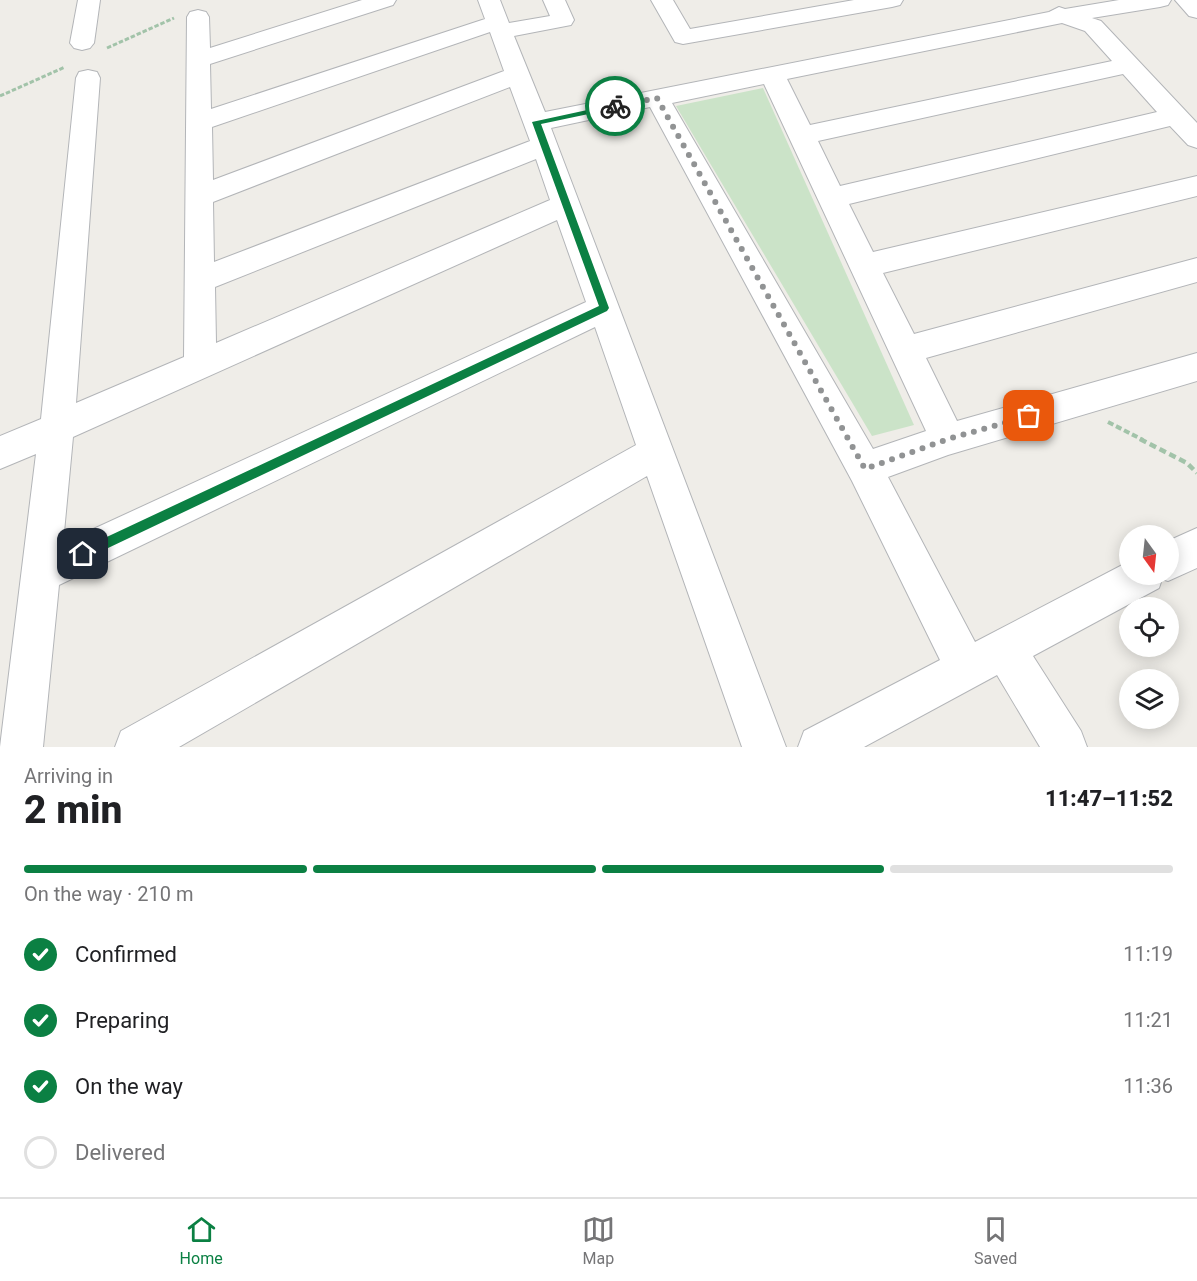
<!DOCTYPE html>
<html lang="en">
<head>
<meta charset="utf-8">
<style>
  body { margin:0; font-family:Roboto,sans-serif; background:#f2f2f2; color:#202124; height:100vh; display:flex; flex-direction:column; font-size:22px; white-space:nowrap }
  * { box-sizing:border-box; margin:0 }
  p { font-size:20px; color:#757577 }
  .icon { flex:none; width:33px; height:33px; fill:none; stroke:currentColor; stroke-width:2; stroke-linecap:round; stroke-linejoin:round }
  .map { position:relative; height:747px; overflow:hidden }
  .sheet { display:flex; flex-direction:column; background:#fff; flex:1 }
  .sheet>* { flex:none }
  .needle { width:39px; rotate:165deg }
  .fabs { position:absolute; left:1119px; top:525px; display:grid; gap:12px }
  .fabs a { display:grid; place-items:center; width:60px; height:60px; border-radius:50%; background:#fff; box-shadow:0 3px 15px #0003; font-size:30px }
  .pin { position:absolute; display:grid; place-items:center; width:51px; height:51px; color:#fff; margin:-26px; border-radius:12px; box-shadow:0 3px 9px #0006 }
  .courier { position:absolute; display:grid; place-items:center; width:60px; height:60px; margin:-30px; border:4px solid #0b8043; border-radius:50%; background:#fff; color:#222; box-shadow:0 2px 8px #0007 }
  .overview em { font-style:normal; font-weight:800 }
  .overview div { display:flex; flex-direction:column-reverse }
  .overview { display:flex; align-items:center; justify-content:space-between; height:102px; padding:0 24px }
  h1 { font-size:39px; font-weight:800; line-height:45px }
  .bar { display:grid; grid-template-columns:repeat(4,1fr); gap:9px 6px; align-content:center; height:72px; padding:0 24px }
  .bar i { height:8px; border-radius:4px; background:#e0e0e0 }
  .bar .selected { background:#0b8043 }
  .bar p { grid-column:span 4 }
  ol { padding:0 24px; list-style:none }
  li { display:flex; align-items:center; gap:18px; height:66px }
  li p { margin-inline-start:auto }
  li .icon { padding:6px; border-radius:50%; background:#0b8043; color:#fff; stroke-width:4 }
  li:last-child { color:#757577 }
  li i { width:33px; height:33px; border:3px solid #e0e0e0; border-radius:50% }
  .tabs { display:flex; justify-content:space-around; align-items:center; height:84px; border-top:2px solid #e0e0e0; background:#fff; font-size:16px; color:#757577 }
  .tabs a { display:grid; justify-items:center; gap:3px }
  .tabs .selected { color:#0b8043 }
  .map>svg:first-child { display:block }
  .green { fill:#cbe3c8 }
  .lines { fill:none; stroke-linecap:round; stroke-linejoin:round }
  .minor-casing { stroke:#b3b5b8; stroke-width:2 }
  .path-far2 { stroke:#a2c3a9; stroke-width:3; stroke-dasharray:4.5 2; stroke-linecap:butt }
  .path-far1 { stroke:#a2c3a9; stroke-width:4; stroke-dasharray:6 3; stroke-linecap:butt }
  .path { stroke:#a2c3a9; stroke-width:4.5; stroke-dasharray:7 4; stroke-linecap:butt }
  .minor { fill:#fff; fill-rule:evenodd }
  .route { fill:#0b8043 }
  .done { stroke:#919394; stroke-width:6; stroke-dasharray:0 10.8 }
</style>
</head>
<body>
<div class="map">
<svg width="1197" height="747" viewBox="0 0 1197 747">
  <rect width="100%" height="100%" fill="#efede8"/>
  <!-- green -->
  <polygon class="green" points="763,88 914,425 872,436 676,106"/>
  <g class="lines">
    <!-- minor casing -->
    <g class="minor-casing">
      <g id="minor">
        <polygon points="78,0 100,0 94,43 90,48 82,50 74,48 70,43"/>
        <path d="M362,0H396L393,5L210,64L211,109L485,19L478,0H500L509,23L550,16L543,0H565L574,20L571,25L514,36L545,112L1049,12L1059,7L1065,9L1119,0H1171L1168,5L1160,7L1092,18L1101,21L1197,123V148L1188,145L1170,126L849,204L873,252L1197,176V196L883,273L914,334L1197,258V282L926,358L957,421L1197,353V381L948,455L888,477L975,642L1130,561V574H1168V541L1197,528V568L1168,581L1162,579L1159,588L1033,656L1081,731L1087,747H1040L997,675L864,747H798L804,731L940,660L852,481L650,107L551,128L786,747H742L647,476L179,747H115L121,731L636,445L595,327L59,585L43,747H0L36,454L0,469V436L41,419L76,78L79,72L88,70L97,72L100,78L76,403L184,357L187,17L190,12L198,10L206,12L209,17L210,48ZM1062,23L1085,31L1112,61L810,125L787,79ZM490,32L504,71L213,180L212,127ZM1123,74L1157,112L840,186L818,141ZM764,84L926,431L873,449L672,103ZM510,87L530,141L214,262L213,202ZM536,159L550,200L216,343L215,287ZM557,220L586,302L63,543L73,437Z"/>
        <polygon points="651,0 673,0 690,29 854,0 903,0 900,5 892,7 683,44 675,42"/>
        <polygon points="1175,0 1197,0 1197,18 1189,16"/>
      </g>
    </g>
    <!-- path-far2 -->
    <g class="path-far2">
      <polyline points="107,48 174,18"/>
      <polyline points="0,96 65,67"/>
    </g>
    <!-- path-far1 -->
    <polyline class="path-far1" points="1108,422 1143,440"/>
    <!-- path -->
    <polyline class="path" points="1140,439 1187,463 1197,473"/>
    <!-- minor -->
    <use href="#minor" class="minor"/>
  </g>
  <!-- route -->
  <polygon class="route" points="615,104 617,104 617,108 541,124 609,308 607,311 87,558 79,558 79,550 599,306 532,122"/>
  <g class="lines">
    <!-- done -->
    <polyline class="done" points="615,106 657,98 865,469 948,439 1029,416"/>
  </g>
</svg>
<div class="fabs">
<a><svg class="needle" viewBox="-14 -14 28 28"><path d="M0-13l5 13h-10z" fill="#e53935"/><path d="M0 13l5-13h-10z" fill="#757577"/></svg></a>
<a><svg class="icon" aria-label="locate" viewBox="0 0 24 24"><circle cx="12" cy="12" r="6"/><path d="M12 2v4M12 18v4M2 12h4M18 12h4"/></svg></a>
<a><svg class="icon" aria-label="layers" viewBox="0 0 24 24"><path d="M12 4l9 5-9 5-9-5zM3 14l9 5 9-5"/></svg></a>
</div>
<div class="pin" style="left:1029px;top:416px;background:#ea580c"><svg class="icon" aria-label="bag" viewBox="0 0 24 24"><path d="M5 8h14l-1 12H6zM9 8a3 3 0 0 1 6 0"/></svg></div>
<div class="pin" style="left:83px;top:554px;background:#1f2937"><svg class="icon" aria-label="home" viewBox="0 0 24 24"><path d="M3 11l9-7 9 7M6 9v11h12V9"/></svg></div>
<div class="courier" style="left:615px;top:106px"><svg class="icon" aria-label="bike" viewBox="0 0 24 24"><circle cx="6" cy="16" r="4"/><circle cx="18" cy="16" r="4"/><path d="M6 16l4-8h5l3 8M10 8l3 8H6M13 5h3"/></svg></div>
</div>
<section class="sheet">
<div class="overview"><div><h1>2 min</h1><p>Arriving in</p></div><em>11:47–11:52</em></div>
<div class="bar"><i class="selected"></i><i class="selected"></i><i class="selected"></i><i></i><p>On the way · 210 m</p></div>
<ol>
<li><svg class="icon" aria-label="check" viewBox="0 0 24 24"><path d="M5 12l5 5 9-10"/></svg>Confirmed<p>11:19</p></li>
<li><svg class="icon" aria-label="check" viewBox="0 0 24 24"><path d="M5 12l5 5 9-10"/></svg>Preparing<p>11:21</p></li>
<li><svg class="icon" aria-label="check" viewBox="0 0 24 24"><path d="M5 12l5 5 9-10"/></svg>On the way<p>11:36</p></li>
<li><i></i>Delivered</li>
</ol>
</section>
<nav class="tabs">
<a class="selected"><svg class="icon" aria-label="home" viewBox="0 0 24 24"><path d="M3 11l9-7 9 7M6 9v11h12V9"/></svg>Home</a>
<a><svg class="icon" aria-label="map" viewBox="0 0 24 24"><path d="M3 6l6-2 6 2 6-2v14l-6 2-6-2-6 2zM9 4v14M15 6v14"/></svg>Map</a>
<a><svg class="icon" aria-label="saved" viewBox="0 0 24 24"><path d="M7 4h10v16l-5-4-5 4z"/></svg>Saved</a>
</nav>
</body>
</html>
